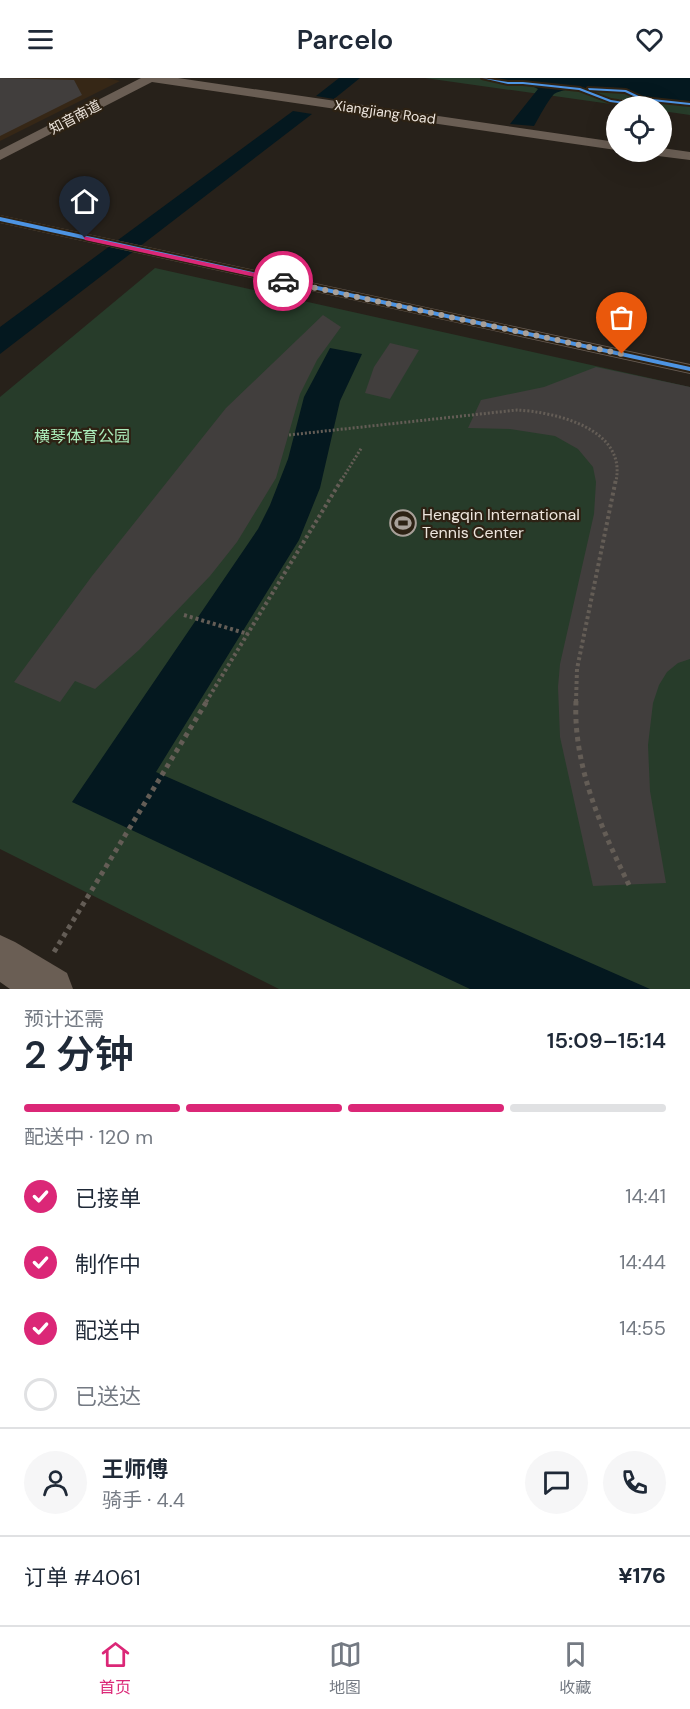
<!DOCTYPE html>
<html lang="zh">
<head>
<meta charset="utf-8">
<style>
  body { margin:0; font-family:"DM Sans","Noto Sans SC",sans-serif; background:#f6f6f7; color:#1f2937; height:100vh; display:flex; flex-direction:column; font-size:22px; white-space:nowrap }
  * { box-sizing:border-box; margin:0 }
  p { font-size:20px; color:#747a83 }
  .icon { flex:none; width:33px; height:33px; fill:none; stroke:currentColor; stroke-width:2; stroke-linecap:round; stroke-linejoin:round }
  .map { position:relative; height:911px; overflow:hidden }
  .details { display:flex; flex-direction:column; background:#fff; flex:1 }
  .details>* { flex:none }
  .fabs { position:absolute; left:606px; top:18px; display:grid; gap:12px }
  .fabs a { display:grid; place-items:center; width:66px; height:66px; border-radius:50%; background:#fff; box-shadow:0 6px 24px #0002; font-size:30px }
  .pin { position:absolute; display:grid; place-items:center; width:51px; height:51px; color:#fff; margin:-62px -26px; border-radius:50% 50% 50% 0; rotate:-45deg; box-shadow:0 0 6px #0007 }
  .pin .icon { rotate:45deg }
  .courier { position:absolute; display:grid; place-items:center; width:60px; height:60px; margin:-30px; border:4px solid #db2777; border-radius:50%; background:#fff; color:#222; box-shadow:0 2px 8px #0007 }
  .summary em { font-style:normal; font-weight:600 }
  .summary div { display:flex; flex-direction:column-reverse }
  .summary { display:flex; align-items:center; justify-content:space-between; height:102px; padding:0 24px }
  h1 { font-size:39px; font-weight:600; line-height:45px }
  .bar { display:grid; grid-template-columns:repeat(4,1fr); gap:9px 6px; align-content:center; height:72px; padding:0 24px }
  .bar i { height:8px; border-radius:4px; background:#e0e1e3 }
  .bar .active { background:#db2777 }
  .bar p { grid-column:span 4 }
  .line { display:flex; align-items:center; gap:15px; padding:0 24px; border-top:2px solid #e0e1e3 }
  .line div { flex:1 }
  .round { display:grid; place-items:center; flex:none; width:63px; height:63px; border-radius:32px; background:#f6f6f7 }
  ol { padding:0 24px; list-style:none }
  li { display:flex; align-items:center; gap:18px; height:66px }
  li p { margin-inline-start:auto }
  li .icon { padding:6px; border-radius:50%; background:#db2777; color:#fff; stroke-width:4 }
  li:last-child { color:#747a83 }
  li i { width:33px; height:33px; border:3px solid #e0e1e3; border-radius:50% }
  header { display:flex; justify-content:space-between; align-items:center; height:78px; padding:0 24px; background:#fff; font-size:27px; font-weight:600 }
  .tabs { display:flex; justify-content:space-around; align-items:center; height:84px; border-top:2px solid #e0e1e3; background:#fff; font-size:16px; color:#747a83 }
  .tabs a { display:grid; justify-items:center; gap:3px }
  .tabs .active { color:#db2777 }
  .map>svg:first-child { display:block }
  .built { fill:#362716 }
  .green { fill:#273c2a }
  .water { fill:#04181f }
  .building { fill:#413e3d }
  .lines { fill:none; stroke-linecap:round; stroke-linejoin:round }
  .path-far3 { stroke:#645d56; stroke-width:1.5; stroke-dasharray:1.5 1.5; stroke-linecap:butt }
  .path-far2 { stroke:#645d56; stroke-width:3; stroke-dasharray:2 2; stroke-linecap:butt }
  .path-far1 { stroke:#645d56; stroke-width:4; stroke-dasharray:3 3; stroke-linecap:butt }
  .path { stroke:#645d56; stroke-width:5; stroke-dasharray:4.5 4.5; stroke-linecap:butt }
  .street { fill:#675c54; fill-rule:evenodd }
  .secondary { fill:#6a5e54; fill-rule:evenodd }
  .cycleway-casing { stroke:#2d2214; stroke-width:4 }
  .cycleway { fill:#4d94e3; fill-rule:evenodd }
  .route { fill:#db2777 }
  .done { stroke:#a8a099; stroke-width:6; stroke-dasharray:0 10.8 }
  .labels { text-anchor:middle; stroke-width:4.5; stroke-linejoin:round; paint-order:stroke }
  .far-street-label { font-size:14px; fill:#ede5dd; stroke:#2d2214 }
  .park-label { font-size:16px; fill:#abecba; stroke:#2d2214 }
  .poi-label { font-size:16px; fill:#ede5dd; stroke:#2d2214; text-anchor:start }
</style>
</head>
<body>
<header><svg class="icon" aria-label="menu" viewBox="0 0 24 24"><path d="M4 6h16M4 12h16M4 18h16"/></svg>Parcelo<svg class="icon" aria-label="heart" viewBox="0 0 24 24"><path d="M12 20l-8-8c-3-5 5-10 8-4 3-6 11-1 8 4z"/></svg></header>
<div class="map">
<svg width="690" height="911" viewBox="0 0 690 911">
  <rect width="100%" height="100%" fill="#27211a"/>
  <!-- built -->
  <polygon class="built" points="0,0 107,0 120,3 0,63"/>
  <!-- green -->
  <g class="green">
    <polygon points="425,0 690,0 690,37 662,33 662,28 625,28"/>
    <polygon points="155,190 690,309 690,911 279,911 0,771 0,319"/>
  </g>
  <!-- water -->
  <g class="water">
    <polygon points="339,0 360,0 334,21 316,18"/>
    <path d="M489,0H690V25C655,24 583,0 554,16C546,25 540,38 534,48L510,46L538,11L530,7V4L505,3Z"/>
    <polygon points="293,33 312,36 0,276 0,249"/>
    <polygon points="330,270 362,276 340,323 320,410 299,462 156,694 650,911 470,911 72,724 258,451 270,427 288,381 304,319"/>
  </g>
  <!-- building -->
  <g class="building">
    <polygon points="0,0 74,2 82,17 0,58"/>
    <polygon points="323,237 341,249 317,282 300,316 276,400 237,464 210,498 139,572 95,611 75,603 60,624 14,604 92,498 226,330"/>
    <polygon points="390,265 419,272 390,321 365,315 374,289"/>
    <polygon points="596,289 690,309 690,581 678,585 667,594 659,607 653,625 648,667 650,713 666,805 593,808 560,659 558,609 560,586 594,436 596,404 593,389 578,371 555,358 510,351 468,350 481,322 544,309"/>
  </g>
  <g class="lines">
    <!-- path-far3 -->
    <polyline class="path-far3" points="610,23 642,21"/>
    <!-- path-far2 -->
    <g class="path-far2">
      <path d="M289,357L517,332C554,334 627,350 616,403"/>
      <polyline points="341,403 362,369"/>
    </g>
    <!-- path-far1 -->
    <g class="path-far1">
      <polyline points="184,537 248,556"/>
      <polyline points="206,624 342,401"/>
      <polyline points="576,624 577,591 616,401"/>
    </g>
    <!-- path -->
    <g class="path">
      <path d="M576,623C573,687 601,750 629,807"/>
      <polyline points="54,874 207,623"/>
    </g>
    <!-- street -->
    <polygon class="street" points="0,137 690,286 690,296 0,145"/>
    <!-- secondary -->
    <g class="secondary">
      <polygon points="141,0 178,0 616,64 616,72 152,4 0,82 0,72"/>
      <polygon points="662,70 690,74 690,82 658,78 651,74 662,74"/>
      <polygon points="0,857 15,864 67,895 73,911 10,911 0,904"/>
    </g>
    <!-- cycleway casing -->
    <g class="cycleway-casing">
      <g id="cycleway">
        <polygon points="482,0 508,4 523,4 580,10 611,22 649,28 642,28 610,24 579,12 523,6 508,6"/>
        <polygon points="588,10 626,12 643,20 690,25 690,27 642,22 625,14 589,12"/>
        <polygon points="0,139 690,289 690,293 0,143"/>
      </g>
    </g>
    <!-- cycleway -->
    <use href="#cycleway" class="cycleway"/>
  </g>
  <!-- route -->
  <polygon class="route" points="83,158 283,201 286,203 283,205 85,162"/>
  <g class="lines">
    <!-- done -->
    <polyline class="done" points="283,203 622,276"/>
  </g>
  <!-- icons -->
  <defs>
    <g id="stadium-ring" transform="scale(1.35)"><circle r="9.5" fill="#2d2214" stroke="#a8a099" stroke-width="1.5"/><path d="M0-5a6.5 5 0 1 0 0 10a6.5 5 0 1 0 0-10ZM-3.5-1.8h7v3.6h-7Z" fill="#a8a099"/></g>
  </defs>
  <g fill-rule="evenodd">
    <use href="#stadium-ring" x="403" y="445"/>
  </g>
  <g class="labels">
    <!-- far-street labels -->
    <g class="far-street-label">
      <text transform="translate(385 34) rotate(8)" y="5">Xiangjiang Road</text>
      <text transform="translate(75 39) rotate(-28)" y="5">知音南道</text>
    </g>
    <!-- park labels -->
    <g class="park-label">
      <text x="82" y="364">横琴体育公园</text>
    </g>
    <!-- poi labels -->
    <g class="poi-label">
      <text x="422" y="442">Hengqin International<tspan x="422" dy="18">Tennis Center</tspan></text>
    </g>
  </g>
</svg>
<div class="fabs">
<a><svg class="icon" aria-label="locate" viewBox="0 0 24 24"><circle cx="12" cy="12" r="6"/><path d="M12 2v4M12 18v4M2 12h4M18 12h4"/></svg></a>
</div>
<div class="pin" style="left:622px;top:276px;background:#ea580c"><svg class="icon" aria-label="bag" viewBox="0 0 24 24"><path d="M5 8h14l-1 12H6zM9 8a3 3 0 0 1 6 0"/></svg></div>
<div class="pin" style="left:85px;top:160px;background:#1f2937"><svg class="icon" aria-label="home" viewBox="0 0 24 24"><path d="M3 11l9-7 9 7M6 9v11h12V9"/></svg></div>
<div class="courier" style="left:283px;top:203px"><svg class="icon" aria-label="car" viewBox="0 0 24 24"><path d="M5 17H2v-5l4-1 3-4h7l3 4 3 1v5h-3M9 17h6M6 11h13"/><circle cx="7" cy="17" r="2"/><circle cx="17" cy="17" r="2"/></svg></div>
</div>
<section class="details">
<div class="summary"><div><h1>2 分钟</h1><p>预计还需</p></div><em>15:09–15:14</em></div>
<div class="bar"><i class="active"></i><i class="active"></i><i class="active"></i><i></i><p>配送中 · 120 m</p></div>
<ol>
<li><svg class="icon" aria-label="check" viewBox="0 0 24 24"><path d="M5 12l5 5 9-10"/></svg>已接单<p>14:41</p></li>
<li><svg class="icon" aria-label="check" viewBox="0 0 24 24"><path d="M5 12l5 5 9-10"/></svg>制作中<p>14:44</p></li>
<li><svg class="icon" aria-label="check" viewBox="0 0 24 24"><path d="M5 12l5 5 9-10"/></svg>配送中<p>14:55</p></li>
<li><i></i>已送达</li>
</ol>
<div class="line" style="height:108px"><a class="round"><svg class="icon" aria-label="person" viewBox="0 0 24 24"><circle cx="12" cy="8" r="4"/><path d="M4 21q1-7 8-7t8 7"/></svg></a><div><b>王师傅</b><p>骑手 · 4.4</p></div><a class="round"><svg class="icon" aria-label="chat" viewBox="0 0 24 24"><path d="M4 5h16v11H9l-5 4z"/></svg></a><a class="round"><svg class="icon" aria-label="phone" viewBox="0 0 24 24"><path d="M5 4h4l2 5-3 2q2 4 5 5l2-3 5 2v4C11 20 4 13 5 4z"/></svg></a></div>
<div class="line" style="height:78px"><div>订单 #4061</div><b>¥176</b></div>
</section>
<nav class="tabs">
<a class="active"><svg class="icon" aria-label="home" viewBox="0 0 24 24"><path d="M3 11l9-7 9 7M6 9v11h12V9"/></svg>首页</a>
<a><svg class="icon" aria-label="map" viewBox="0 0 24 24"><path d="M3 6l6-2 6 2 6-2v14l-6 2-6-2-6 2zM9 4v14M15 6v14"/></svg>地图</a>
<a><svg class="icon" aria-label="saved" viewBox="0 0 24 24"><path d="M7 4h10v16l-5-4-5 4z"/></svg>收藏</a>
</nav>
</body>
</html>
